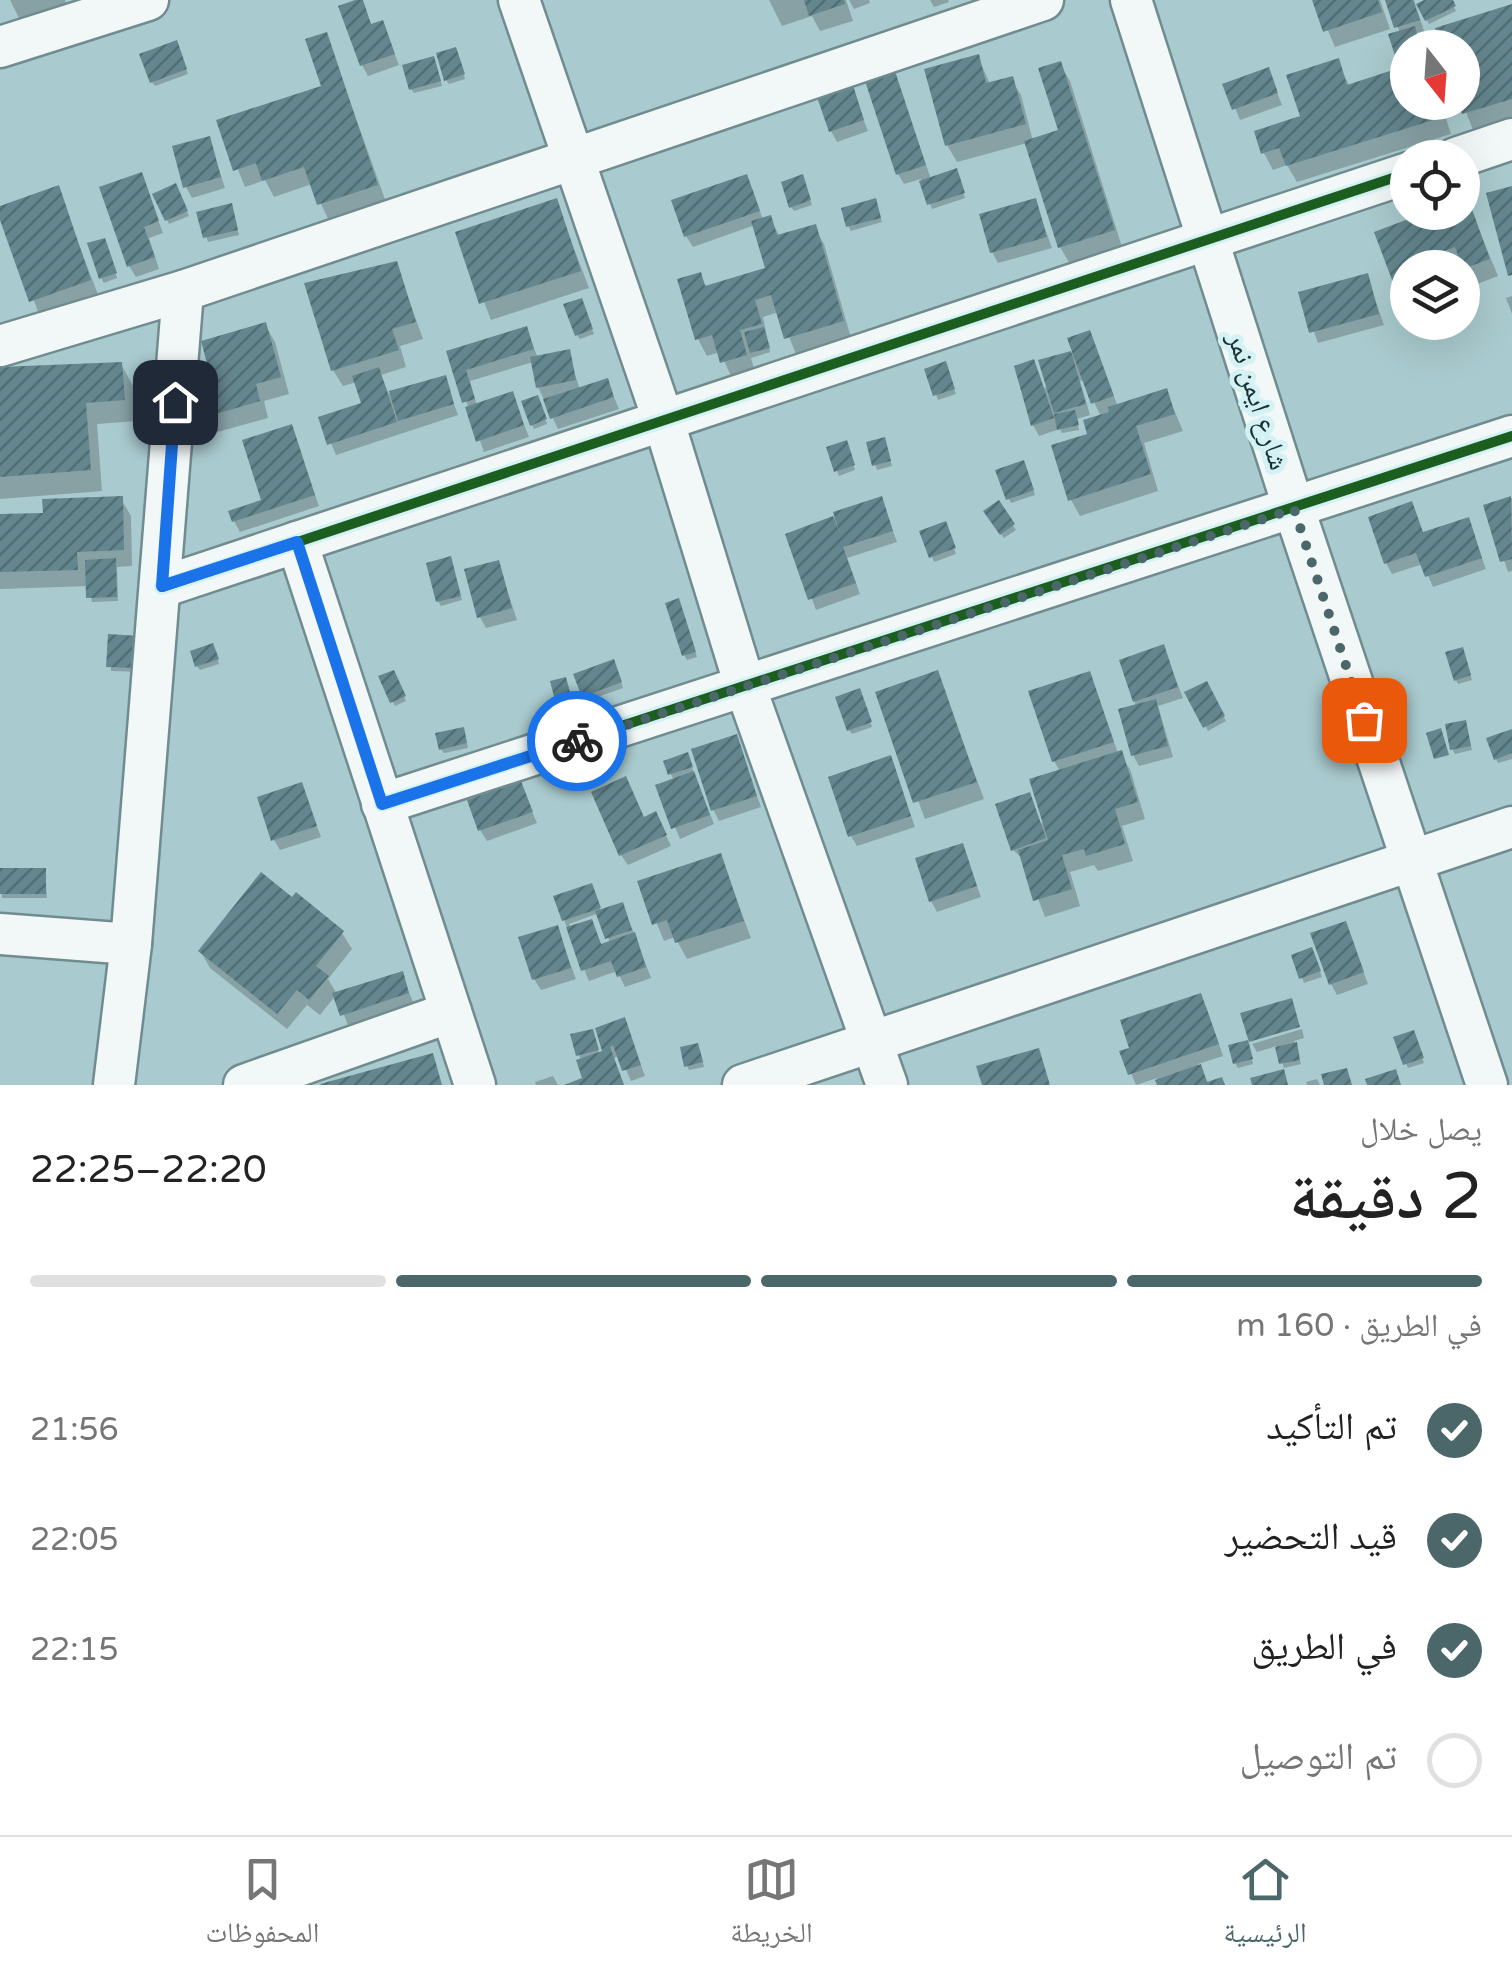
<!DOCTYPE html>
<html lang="ar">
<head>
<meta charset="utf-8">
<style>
  body { margin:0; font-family:"Varela Round","Noto Naskh Arabic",sans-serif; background:#f6f6f6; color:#222; direction:rtl; height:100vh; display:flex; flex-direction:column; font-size:38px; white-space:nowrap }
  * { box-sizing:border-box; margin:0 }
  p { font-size:32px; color:#767676 }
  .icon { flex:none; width:55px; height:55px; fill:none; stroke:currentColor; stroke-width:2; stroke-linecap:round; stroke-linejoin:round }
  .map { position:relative; height:1085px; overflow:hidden; direction:ltr }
  .details { display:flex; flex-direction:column; background:#fff; flex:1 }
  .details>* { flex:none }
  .needle { width:65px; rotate:163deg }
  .controls { position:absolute; left:1390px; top:30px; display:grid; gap:20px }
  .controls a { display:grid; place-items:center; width:90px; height:90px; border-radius:50%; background:#fff; box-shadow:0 10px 40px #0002; font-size:50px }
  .pin { position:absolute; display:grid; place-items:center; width:85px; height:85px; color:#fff; margin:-42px; border-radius:20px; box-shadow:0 5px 15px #0006 }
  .courier { position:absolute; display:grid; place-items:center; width:100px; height:100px; margin:-50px; border:8px solid #1a73e8; border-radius:50%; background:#fff; color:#222; box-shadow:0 2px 12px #0007 }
  .summary em { font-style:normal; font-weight:600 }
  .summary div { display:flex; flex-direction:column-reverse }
  .summary { display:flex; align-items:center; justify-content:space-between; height:170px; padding:0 30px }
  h1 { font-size:65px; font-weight:600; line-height:75px }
  .bar { display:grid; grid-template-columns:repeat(4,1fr); gap:15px 10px; align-content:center; height:120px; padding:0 30px }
  .bar i { height:12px; border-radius:8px; background:#e0e0e0 }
  .bar .active { background:#4b676a }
  .bar p { grid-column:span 4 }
  ol { padding:0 30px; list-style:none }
  li { display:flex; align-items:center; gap:30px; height:110px }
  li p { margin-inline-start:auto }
  li .icon { padding:10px; border-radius:50%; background:#4b676a; color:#fff; stroke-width:4 }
  li:last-child { color:#767676 }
  li i { width:55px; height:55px; border:5px solid #e0e0e0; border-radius:50% }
  .tab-bar { display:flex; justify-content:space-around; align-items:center; height:140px; border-top:2px solid #e0e0e0; background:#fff; font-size:28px; color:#767676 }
  .tab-bar a { display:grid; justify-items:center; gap:5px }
  .tab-bar .active { color:#4b676a }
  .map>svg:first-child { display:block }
  .shadow { fill:#0003; fill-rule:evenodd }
  .building { fill:url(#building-hatch) }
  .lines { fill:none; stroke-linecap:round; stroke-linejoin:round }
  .minor-casing { stroke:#718c8f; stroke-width:45 }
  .minor { stroke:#f2f7f8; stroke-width:40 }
  .cycleway-casing { stroke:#d4f1f4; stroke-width:16 }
  .cycleway { stroke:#1b5e20; stroke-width:10 }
  .done { stroke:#4b676a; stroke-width:10; stroke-dasharray:0 18 }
  .route { stroke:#1a73e8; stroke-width:12 }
  .labels { text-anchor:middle; stroke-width:10; stroke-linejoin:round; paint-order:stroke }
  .street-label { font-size:28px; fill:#193134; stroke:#d4f1f4 }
</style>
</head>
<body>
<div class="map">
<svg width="1512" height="1085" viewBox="0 0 1512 1085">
  <defs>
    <pattern id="building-hatch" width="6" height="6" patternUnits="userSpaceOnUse" patternTransform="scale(2.5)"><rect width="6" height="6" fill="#64868e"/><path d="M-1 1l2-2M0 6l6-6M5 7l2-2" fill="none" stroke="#526e75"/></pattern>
  </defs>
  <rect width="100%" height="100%" fill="#a9cace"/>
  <!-- shadow -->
  <g class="shadow">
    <polygon points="10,0 65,0 69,11 23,26"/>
    <polygon points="769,0 846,0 853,21 820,31 812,16 782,26"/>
    <polygon points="849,0 869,0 870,3 854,9"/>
    <polygon points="930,0 948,0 949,2 934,7"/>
    <polygon points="1315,0 1380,0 1390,29 1335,47"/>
    <polygon points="1388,0 1414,0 1424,31 1416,33 1424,48 1408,48 1408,102 1441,102 1451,134 1297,182 1287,165 1273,170 1264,153 1303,118 1337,61 1350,87 1403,70 1400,33"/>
    <polygon points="1429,0 1450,0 1456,11 1429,24 1419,5"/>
    <polygon points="361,1 372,26 382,23 399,65 368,76 362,65"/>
    <polygon points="1512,6 1512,118 1473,130 1462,102"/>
    <polygon points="326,35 386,202 329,221 312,184 274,197 265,180 245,187 219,122 324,87"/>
    <polygon points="178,47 188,74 155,86 152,82"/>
    <polygon points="458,55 465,79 449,84 446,80"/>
    <polygon points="978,57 990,84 1011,79 1021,95 1033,141 1061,132 1060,64 1070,81 1122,247 1070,264 1060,247 1027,143 957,162 947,145"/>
    <polygon points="436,64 442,86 414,93 411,89"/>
    <polygon points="1268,70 1282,105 1240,120 1226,86"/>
    <polygon points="894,74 931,179 958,176 965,198 932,209 921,179 904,184 898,174"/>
    <polygon points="851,88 868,131 837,142 831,131"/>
    <polygon points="209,139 225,188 192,198 186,187"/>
    <polygon points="141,175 163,233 149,238 159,269 136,277 129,266"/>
    <polygon points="804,182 812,205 794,211 791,207"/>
    <polygon points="175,186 189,216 169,224 156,195"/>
    <polygon points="57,188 99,297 40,317 0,208"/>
    <polygon points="752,188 763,220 770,218 780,237 814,227 824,244 851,338 796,354 779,312 763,317 770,352 751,358 755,372 732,378 720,352 707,356 698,339 680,280 700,275 707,288 768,270 755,225 693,247 686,236"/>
    <polygon points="556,201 589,288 491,320 458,234"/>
    <polygon points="1035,201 1052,248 998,263 992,252"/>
    <polygon points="1468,204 1498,276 1475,285 1464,264 1408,268 1406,304 1377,233 1462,212"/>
    <polygon points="877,206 882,222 851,231 848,226"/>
    <polygon points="233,211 239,235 208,242 199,214"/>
    <polygon points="106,245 117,278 104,283 101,278"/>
    <polygon points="396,264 423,339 400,346 406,367 381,375 389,394 444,378 458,415 336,455 321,419 365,405 357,382 343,386 333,370"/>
    <polygon points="1367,276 1384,325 1318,343 1301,294"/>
    <polygon points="1512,296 1512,314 1506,298"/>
    <polygon points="583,306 594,334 580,339 577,335"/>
    <polygon points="265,325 275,342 289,394 264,401 268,418 214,433 204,417"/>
    <polygon points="526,329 538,358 568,352 580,390 607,381 619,409 558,429 538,387 533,362 470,381 477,406 512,394 529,437 484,452 449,352"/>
    <polygon points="1089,333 1118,407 1166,391 1183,431 1144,443 1158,491 1080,516 1071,500 1090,436 1101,417 1084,380 1080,381 1090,415 1077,419 1079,430 1062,433 1060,429 1039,436 1033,425 1039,373 1044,388 1048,387 1041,362 1075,352"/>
    <polygon points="121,364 133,386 136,421 97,424 102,491 0,499 0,370"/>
    <polygon points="947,369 956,394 938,400 927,370"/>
    <polygon points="539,403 547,424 534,429 532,425"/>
    <polygon points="291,427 319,506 240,532 234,521 264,502"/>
    <polygon points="869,444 886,444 892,466 877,470"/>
    <polygon points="848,448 855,470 839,476 837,471"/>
    <polygon points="1026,467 1035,495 1011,503 1009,499"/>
    <polygon points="1512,498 1512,571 1508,572 1486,506"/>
    <polygon points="121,499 131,516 132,566 117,567 118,601 92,602 89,586 0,589 0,516 45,515"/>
    <polygon points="881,499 897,542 847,558 860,594 816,610 788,535"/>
    <polygon points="998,503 1016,530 1004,538 986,512"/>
    <polygon points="1411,504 1424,535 1468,520 1486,569 1433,587 1423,564 1392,574 1386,563"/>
    <polygon points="947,529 956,554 934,562 922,532"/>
    <polygon points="498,563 517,620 486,628 480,617"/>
    <polygon points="452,564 462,600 441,606 438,601"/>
    <polygon points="681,605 697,657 687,660 684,655"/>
    <polygon points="111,637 140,672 111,671"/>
    <polygon points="1163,647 1183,698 1158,706 1173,757 1139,766 1133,755 1135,701"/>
    <polygon points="215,650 219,664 200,670 197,666"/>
    <polygon points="1464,654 1472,680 1458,684 1456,680"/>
    <polygon points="616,667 623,688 586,701 584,696"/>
    <polygon points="393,673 406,701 395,706 381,678"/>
    <polygon points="937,673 984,799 925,819 878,693"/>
    <polygon points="1089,674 1118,753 1130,769 1145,819 1122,826 1133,861 1098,871 1094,865 1070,872 1080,906 1045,917 1023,859 1013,850 1045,820 1060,771 1054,761"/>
    <polygon points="1206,684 1226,721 1208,731 1188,694"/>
    <polygon points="568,685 573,704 561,707 559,703"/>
    <polygon points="861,696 872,727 852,734 849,730"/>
    <polygon points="1465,722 1472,750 1455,754 1452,749"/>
    <polygon points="1512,732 1512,759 1498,763 1496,759"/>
    <polygon points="465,734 468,748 444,753 441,749"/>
    <polygon points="735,737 761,807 719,821 712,807"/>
    <polygon points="890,758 915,827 857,846 851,836"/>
    <polygon points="689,760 714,824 680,839 658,787 674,781 666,762"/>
    <polygon points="520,784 537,823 487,841 480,830"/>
    <polygon points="301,785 321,837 280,850 274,840"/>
    <polygon points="644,819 661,825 671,846 628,865 621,855"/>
    <polygon points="962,846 981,897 937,912 931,901"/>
    <polygon points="720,856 751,938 687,959 675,937 664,941 640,882"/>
    <polygon points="0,871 45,871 47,898 2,898"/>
    <path d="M593,891L601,912L625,910L651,978L625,987L617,971L589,981L564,920ZM599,913L610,943L602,946L591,922L570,928L569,924Z"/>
    <polygon points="1345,924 1368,984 1337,995 1331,984"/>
    <polygon points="557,928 576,979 541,990 534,979"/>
    <polygon points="342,933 352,949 328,979 337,994 401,974 414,1004 348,1025 336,995 320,1015 307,1005 287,1029 210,968 201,952"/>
    <polygon points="1314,955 1322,977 1304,983 1294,957"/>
    <polygon points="1206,1006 1223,1056 1198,1064 1209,1084 1224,1085 1159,1085 1157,1078 1136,1085 1123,1053"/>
    <polygon points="624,1020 645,1076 631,1081 620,1056 614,1058 624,1085 570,1085 586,1080 579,1055 594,1036 599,1054 606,1052"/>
    <polygon points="1302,1029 1304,1038 1294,1041 1301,1064 1284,1068 1277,1046 1257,1052 1252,1044"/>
    <polygon points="1415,1037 1424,1063 1408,1068 1406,1064"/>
    <polygon points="1248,1042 1253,1064 1238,1068 1235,1063"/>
    <polygon points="700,1050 704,1067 689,1070 687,1066"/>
    <polygon points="553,1076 558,1085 536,1085 535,1082"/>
    <polygon points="1317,1079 1320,1085 1307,1085 1306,1082"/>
  </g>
  <!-- building -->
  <g class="building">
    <polygon points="355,0 363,0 371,24 383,20 395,54 360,66 338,6"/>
    <polygon points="804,0 844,0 845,4 809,16"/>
    <polygon points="1312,0 1378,0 1382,12 1323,32"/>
    <polygon points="1385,0 1413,0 1420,20 1394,28"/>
    <polygon points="1424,0 1453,0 1456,6 1425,21 1416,4"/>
    <polygon points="1512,4 1512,99 1462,114 1458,102 1462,102 1462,48 1441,48 1435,28"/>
    <polygon points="1415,26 1421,48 1408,48 1408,102 1439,102 1443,117 1286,166 1279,148 1261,154 1254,131 1300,116 1286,75 1339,58 1347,85 1399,68 1388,34"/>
    <polygon points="327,32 378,185 317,205 304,167 262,181 256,163 233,171 216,120 321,86 305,39"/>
    <polygon points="177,40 187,69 150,83 139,54"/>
    <polygon points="456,47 465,74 444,81 436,53"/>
    <polygon points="979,54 986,83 1013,76 1026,124 945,146 924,69"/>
    <polygon points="434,56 441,81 409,90 402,65"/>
    <polygon points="1061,61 1115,230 1058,248 1024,141 1058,130 1038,68"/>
    <polygon points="1269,67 1278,93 1232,110 1222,84"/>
    <polygon points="895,71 926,165 896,175 865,81"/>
    <polygon points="853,85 864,120 829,132 817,97"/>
    <polygon points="210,136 221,177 183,188 172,146"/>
    <polygon points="957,168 965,193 927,205 919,181"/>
    <polygon points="142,172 159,221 144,227 155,257 127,267 99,187"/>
    <polygon points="747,174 760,211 684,237 671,200"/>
    <polygon points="803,174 811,200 789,208 781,182"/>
    <polygon points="176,183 188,211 165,221 152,194"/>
    <polygon points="59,185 91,280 29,302 0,220 0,206"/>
    <polygon points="1512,186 1512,275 1508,276 1486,193"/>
    <polygon points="557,198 581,271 479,304 455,232"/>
    <polygon points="876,198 881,218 846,227 841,208"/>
    <polygon points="1036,198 1047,237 990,253 979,214"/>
    <polygon points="1469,201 1490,259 1463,269 1455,247 1436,254 1440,268 1408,268 1408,283 1395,288 1374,232 1427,212 1462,212 1462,203"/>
    <polygon points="232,203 238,230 203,238 196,212"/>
    <polygon points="771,215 777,235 816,224 844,321 784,339 771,295 755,300 762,324 740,330 747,355 720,363 712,335 695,340 677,279 701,272 705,286 765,268 751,221"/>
    <polygon points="105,238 117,273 99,279 87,243"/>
    <polygon points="397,261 416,322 392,329 399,350 331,371 304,283"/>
    <polygon points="1368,273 1379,314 1309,333 1298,292"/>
    <polygon points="582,298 593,329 575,336 563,304"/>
    <polygon points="266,322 281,377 256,384 260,401 202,418 190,376 209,371 201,341"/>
    <polygon points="527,326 534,349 466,370 475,399 462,403 446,351"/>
    <polygon points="764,327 770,348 750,353 744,332"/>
    <polygon points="1090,330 1114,396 1091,404 1067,338"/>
    <polygon points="570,349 576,380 536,388 530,357"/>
    <polygon points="1071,351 1086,404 1054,413 1038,360"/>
    <polygon points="1034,359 1054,418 1031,426 1014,366"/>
    <polygon points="946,361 955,389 933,396 924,369"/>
    <polygon points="122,362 125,400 86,403 91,470 0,477 0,367"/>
    <polygon points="379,367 397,422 327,445 318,417 361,403 352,376"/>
    <polygon points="446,375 454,404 398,421 389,391"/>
    <polygon points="608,378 614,397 550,419 543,399"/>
    <polygon points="1167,388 1175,414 1136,426 1151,474 1068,501 1051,445 1087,434 1083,420 1109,412 1108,407"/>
    <polygon points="513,391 524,425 476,442 465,407"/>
    <polygon points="538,395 547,419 530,426 521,401"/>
    <polygon points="1075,410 1079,425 1057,430 1054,414"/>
    <polygon points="292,424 315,495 232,522 228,511 261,500 242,440"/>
    <polygon points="885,437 891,461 872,466 866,442"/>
    <polygon points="847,440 855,465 834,472 826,447"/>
    <polygon points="1024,460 1034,490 1006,500 995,470"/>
    <polygon points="123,496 124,550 77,552 78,570 0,572 0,514 43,513 42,499"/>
    <polygon points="882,496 893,531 843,547 856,583 808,600 785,534 833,516 840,534 833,512"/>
    <polygon points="1511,496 1512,559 1500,562 1483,505"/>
    <polygon points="999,500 1015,524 1000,535 983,511"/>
    <polygon points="1412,501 1423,532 1469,517 1482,558 1425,577 1416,553 1384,564 1368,517"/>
    <polygon points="946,521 956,548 929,558 919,531"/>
    <polygon points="451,556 461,596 436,602 426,563"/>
    <polygon points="116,558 117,597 86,598 85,560"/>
    <polygon points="499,560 512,608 477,618 464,569"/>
    <polygon points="679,598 696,652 682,656 665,603"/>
    <polygon points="108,634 140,636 138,668 106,667"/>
    <polygon points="213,643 219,659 195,667 190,651"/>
    <polygon points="1164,644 1178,687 1133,702 1119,660"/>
    <polygon points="1463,647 1471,675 1454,681 1445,652"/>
    <polygon points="614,659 622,682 582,697 573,674"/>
    <polygon points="394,670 406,696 390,703 378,676"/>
    <polygon points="938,670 977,782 913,803 875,692"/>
    <polygon points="1090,671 1114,742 1052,762 1028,691"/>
    <polygon points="566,677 572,700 556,704 550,681"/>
    <polygon points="1207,681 1225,716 1203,728 1184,692"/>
    <polygon points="860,688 872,722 847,731 835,697"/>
    <polygon points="1156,699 1168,746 1131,756 1118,709"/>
    <polygon points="1466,720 1471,746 1450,750 1445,724"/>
    <polygon points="464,727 467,743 439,750 435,733"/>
    <polygon points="1441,728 1449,755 1434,759 1426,733"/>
    <polygon points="1512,729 1512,753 1494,760 1486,738"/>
    <polygon points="737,734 757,796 711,811 691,749"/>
    <polygon points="1122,750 1138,802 1115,809 1125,844 1086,856 1084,849 1062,855 1072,889 1033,901 1018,850 1048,840 1029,779"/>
    <polygon points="688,752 693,767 668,775 663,761"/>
    <polygon points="891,755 911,816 848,837 828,777"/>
    <polygon points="694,771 710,815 671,829 655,785"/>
    <polygon points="626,776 644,817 656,811 667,835 619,856 591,792"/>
    <polygon points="521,781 533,812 478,831 467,800"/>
    <polygon points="302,782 317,826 271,841 257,797"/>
    <polygon points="1030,792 1046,838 1011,851 995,804"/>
    <polygon points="963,843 977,886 929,902 915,858"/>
    <polygon points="721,853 744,921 675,943 667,920 652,925 637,881"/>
    <rect x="0" y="868" width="46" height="26"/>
    <polygon points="261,872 292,897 296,892 344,931 316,966 329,976 309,1000 297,990 277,1014 198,951"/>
    <polygon points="592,883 601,908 562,921 553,896"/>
    <polygon points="623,902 632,930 605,939 595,911"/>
    <polygon points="592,919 601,944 635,932 646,967 617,977 611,961 581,971 566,927"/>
    <polygon points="1346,921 1364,972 1329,985 1310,933"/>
    <polygon points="558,925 571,968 532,980 518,937"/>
    <polygon points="1312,947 1321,971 1299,979 1291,955"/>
    <polygon points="403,971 409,993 340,1016 332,993"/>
    <polygon points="1201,993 1219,1044 1128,1075 1119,1051 1129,1048 1120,1020"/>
    <polygon points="1292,998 1300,1027 1249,1042 1240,1013"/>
    <polygon points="625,1017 641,1065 622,1071 613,1045 610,1047 624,1085 564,1085 582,1078 576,1060 602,1051 595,1028"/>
    <polygon points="593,1029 599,1050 576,1056 570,1034"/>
    <polygon points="1414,1030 1424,1058 1403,1065 1393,1037"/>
    <polygon points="1248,1040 1253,1059 1233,1064 1228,1045"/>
    <polygon points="1297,1042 1300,1060 1279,1064 1275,1047"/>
    <polygon points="698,1043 703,1062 684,1067 680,1047"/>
    <polygon points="1039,1048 1050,1085 982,1085 976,1066"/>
    <polygon points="433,1053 442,1085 321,1085 320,1084"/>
    <polygon points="1201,1064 1207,1082 1222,1077 1225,1085 1157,1085 1155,1080"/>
    <polygon points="1347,1068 1352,1085 1324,1085 1321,1074"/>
    <polygon points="1284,1069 1288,1085 1252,1085 1250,1078"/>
    <polygon points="1396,1069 1401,1085 1367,1085 1365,1079"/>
  </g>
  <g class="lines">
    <!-- minor casing -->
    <g class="minor-casing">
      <g id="minor">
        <polyline points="519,0 664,422 745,686 887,1085"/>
        <polyline points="1131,0 1294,509 1487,1085"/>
        <polyline points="0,47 148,0"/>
        <polyline points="1456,158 1512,139"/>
        <polyline points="0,346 183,291 1043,0"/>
        <polyline points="297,542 475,1085"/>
        <polyline points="162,587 1408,173"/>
        <polyline points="382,804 1512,436"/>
        <polyline points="0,934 131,944"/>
        <polyline points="114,1085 131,944 183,291"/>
        <polyline points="244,1085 451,1012"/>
        <polyline points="743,1085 1512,827"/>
      </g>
    </g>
    <!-- minor -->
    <use href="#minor" class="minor"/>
    <!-- cycleway casing -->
    <g class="cycleway-casing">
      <g id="cycleway">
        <polyline points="162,587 1408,173"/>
        <polyline points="382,804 1512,436"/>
      </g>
    </g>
    <!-- cycleway -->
    <use href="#cycleway" class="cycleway"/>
  </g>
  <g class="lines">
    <!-- done -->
    <polyline class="done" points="577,741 1294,509 1364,720"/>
    <!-- route -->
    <polyline class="route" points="175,402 162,586 297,542 382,804 577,741"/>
  </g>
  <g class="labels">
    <!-- street labels -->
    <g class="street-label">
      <text transform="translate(1259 401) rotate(72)" y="10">شارع ايمن نمر</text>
    </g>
  </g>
</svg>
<div class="controls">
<a><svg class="needle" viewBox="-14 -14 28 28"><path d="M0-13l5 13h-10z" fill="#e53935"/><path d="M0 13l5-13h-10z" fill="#767676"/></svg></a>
<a><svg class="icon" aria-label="locate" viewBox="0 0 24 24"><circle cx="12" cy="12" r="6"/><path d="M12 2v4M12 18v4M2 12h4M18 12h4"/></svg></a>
<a><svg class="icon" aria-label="layers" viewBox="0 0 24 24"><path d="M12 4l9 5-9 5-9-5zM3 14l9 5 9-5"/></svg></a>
</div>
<div class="pin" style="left:1364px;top:720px;background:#ea580c"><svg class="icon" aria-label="bag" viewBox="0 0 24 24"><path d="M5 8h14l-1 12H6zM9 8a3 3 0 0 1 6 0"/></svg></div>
<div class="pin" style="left:175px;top:402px;background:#1f2937"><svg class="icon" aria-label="home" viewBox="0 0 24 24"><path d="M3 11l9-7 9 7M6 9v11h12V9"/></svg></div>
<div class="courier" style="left:577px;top:741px"><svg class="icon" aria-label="bike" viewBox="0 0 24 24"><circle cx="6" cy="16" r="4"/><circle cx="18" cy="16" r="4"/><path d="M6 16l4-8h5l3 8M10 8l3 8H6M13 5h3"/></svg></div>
</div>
<section class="details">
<div class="summary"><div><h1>2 دقيقة</h1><p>يصل خلال</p></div><em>22:20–22:25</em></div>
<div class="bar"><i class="active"></i><i class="active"></i><i class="active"></i><i></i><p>في الطريق · 160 m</p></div>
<ol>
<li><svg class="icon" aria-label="check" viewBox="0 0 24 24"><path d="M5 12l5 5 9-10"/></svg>تم التأكيد<p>21:56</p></li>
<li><svg class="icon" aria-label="check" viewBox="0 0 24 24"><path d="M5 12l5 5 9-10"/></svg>قيد التحضير<p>22:05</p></li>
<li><svg class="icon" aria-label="check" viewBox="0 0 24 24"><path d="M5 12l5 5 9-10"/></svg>في الطريق<p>22:15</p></li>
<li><i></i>تم التوصيل</li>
</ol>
</section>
<nav class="tab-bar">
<a class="active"><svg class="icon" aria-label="home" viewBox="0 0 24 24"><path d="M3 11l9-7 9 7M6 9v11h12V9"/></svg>الرئيسية</a>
<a><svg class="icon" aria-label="map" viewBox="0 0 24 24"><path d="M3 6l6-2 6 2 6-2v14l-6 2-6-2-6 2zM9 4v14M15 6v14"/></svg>الخريطة</a>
<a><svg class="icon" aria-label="saved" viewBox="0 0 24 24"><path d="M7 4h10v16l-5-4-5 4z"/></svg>المحفوظات</a>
</nav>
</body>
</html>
